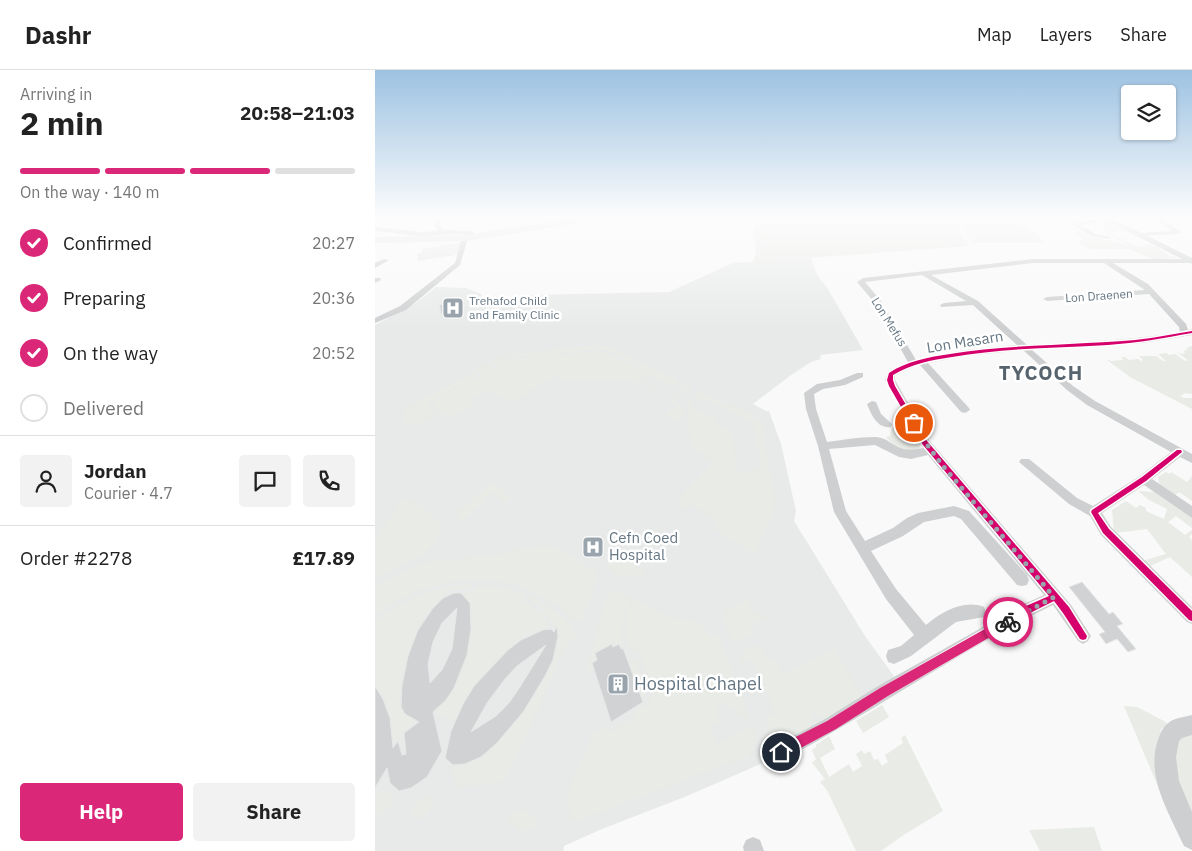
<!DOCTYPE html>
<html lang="en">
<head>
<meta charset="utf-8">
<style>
  body { margin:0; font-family:"IBM Plex Sans",sans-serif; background:#f2f2f2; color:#222; height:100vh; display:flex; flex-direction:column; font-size:19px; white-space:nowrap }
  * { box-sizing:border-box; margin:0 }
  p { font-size:16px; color:#767676 }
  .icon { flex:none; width:28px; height:28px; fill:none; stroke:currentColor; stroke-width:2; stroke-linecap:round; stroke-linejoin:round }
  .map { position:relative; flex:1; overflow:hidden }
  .sheet { display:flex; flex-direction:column; background:#fff; width:375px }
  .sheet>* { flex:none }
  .controls { position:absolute; left:746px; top:15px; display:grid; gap:10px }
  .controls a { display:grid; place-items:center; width:55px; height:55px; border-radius:5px; background:#fff; box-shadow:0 1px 4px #0004; font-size:25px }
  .pin { position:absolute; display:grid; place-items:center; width:42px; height:42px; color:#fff; margin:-21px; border:2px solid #fff; border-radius:50%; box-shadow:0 1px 5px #0007 }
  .courier { position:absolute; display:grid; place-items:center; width:50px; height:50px; margin:-25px; border:4px solid #db2777; border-radius:50%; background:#fff; color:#222; box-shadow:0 1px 6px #0007 }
  .summary em { font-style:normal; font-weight:700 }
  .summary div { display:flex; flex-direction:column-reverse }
  .summary { display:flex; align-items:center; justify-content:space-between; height:85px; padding:0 20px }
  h1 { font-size:32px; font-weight:700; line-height:38px }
  .bar { display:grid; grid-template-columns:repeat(4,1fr); gap:8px 5px; align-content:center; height:60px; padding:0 20px }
  .bar i { height:6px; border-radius:4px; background:#e0e0e0 }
  .bar .selected { background:#db2777 }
  .bar p { grid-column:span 4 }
  .line { display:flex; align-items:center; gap:12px; padding:0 20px; border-top:1px solid #e0e0e0 }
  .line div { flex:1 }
  .round { display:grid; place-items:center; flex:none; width:52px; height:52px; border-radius:5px; background:#f2f2f2 }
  ol { padding:0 20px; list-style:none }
  li { display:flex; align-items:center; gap:15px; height:55px }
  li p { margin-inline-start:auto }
  li .icon { padding:5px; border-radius:50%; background:#db2777; color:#fff; stroke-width:4 }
  li:last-child { color:#767676 }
  li i { width:28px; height:28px; border:2px solid #e0e0e0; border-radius:50% }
  .cta { display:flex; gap:10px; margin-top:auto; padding:10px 20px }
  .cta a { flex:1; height:58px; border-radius:5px; background:#db2777; color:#fff; font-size:20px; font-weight:700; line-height:58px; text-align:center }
  .cta a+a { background:#f2f2f2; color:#222 }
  header { display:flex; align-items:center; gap:30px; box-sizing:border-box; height:70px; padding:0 25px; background:#fff; border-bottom:1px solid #e0e0e0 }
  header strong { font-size:24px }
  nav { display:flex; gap:28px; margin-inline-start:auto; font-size:18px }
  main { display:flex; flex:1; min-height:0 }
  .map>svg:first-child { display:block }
  .built { fill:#e8e9e9 }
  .green { fill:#e8ebe6 }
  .building { fill:#d0d2d3; stroke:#e8e8e8; fill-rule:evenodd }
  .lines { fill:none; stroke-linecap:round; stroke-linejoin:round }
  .minor { fill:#cecfd0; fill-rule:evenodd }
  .tertiary { fill:#cecfd0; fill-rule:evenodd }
  .primary { fill:#e1e2e2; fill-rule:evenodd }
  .cycleway-casing { stroke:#fff; stroke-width:3 }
  .cycleway { fill:#d6006c; fill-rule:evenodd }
  .route { fill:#db2777 }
  .done { stroke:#99a4ac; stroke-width:5; stroke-dasharray:0 9 }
  .labels { text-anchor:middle; stroke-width:5; stroke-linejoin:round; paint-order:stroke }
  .far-street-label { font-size:12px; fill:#657683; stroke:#fff }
  .far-poi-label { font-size:12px; fill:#657683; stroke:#fff; text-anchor:start }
  .street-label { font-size:15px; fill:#657683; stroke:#fff }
  .poi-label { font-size:15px; fill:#657683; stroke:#fff; text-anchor:start }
  .near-poi-label { font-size:18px; fill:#657683; stroke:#fff; text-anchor:start }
  .district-label { font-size:20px; font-weight:bold; letter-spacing:1px; fill:#57646e; stroke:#fff }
</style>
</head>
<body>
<header>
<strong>Dashr</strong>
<nav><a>Map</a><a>Layers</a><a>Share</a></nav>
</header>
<main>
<section class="sheet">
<div class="summary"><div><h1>2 min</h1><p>Arriving in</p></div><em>20:58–21:03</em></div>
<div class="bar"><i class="selected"></i><i class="selected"></i><i class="selected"></i><i></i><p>On the way · 140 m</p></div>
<ol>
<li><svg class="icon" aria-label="check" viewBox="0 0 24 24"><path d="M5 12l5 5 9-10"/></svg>Confirmed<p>20:27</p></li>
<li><svg class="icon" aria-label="check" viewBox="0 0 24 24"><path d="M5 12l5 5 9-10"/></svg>Preparing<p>20:36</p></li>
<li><svg class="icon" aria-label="check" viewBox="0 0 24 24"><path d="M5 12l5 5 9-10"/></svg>On the way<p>20:52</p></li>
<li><i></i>Delivered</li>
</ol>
<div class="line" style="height:90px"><a class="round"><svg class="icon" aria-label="person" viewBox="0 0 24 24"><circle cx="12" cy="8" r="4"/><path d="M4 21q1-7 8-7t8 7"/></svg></a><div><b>Jordan</b><p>Courier · 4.7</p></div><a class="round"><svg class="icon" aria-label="chat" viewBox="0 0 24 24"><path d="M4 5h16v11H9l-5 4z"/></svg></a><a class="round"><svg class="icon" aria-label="phone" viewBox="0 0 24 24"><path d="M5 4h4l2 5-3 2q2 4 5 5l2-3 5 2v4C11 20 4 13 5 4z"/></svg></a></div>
<div class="line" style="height:65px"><div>Order #2278</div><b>£17.89</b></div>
<div class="cta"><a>Help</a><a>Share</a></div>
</section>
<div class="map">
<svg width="817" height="781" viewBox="0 0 817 781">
  <rect width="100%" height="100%" fill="#f9f9f9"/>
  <!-- built -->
  <g class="built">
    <polygon points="89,172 87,184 43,191 42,184 46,183 48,179"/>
    <polygon points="436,188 442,205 453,219 488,280 445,285 446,289 436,292 416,305 378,334 391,341 394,341 406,374 421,441 419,451 490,566 521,609 455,650 405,672 409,689 395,690 312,726 227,759 189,776 188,781 0,781 0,255 41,233 61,217 91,218 106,224 111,237 152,225 294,222 358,193"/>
  </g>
  <!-- green -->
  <g class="green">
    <polygon points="381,148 589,148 584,161 595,176 378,192 381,183 378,163"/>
    <path d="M593,148C628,148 645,142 669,173H597L588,160Z"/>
    <path d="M730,151L751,160L734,163L764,177C785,169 782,184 799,185H793L794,187L800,186V188L777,189L754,179H716L704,173L707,168L700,162L705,161L711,165L753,175L731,163H721L731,162L727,159L730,158L724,155H705Z"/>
    <path d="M223,275L238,278L299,308L303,313L298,317L273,304L263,308L290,323L289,324L263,311L259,314L248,309L208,311L201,307L194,312C189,309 185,306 179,307C167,310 152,326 136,331L114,321L110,323L108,321L95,330L99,333L74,348L56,334L132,290L218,281L229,282L269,301L271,300L237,282L225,279L132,288L53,333L60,344L41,356L30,351L28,347L30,342L41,333L124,288L148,283Z"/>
    <polygon points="817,276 817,324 808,323 809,325 805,325 808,328 817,328 817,339 755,307 731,289 736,291 748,290 746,287 750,287 754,290 763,289 766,291 768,290 764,286 781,286 788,291 791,291 783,284 792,283 794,285 800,284 810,291 813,290 800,281 806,284 810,283 809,281 813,279 811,278"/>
    <polygon points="312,315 316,317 316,321 311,320 298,330 307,335 308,349 299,350 290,345 302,335 291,329 296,329 309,319 306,317"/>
    <polygon points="326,322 375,344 386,353 401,434 380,485 340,459 339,456 343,450 315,434 311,438 304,436 308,424 339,392 323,382 315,373 312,332 313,330 319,334 315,338 341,350 339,353 357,362 363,402 387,399 378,353 327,327 323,331 319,323"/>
    <path d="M527,348L536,356L546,373L544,379C530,384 520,378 511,367L515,366L517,357L523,355L522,351Z"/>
    <polygon points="791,402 795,404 796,402 812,412 817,406 817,431 804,422 799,426 785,416 783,407"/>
    <polygon points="117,413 136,427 130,432 117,422 106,431 109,433 85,452 82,452 85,438 87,439"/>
    <polygon points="763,421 779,422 817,448 817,458 801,446 793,452 810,465 817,460 817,464 814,467 817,470 817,507 795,487 773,497 767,491 791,484 772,459 739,463 737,440 751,431 761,438 765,435 771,438 771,441 789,449 792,439 774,430"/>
    <path d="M28,430C43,431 58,444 67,456C63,485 22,496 0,509V469Z"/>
    <path d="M173,476L190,482L221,502L219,518L208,547L204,551H200C146,494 58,500 0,546V517L18,507L53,492L120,485L153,477Z"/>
    <path d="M239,481L272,503C252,507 245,511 230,494Z"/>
    <path d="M97,514L95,519H77L75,525C42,538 23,605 26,637L41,648L40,654C30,660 25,670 14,675L15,648L8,629L0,618V551C31,529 59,516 97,514Z"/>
    <path d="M104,515L125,517L152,525L148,531C158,538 175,545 173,559C134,563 95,619 80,650L61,644C63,634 74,627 79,619C91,597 108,542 86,523L97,522L99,518Z"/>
    <polygon points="239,521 247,523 256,529 249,541 246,573 238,577 236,574 220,583 222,590 220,600 211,605 230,531 232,524"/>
    <path d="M155,526C169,533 197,550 202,565L186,583L173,617L131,707L120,715L80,716L78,695L122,673L149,641L171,606L178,590V561L181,558L166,537L153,529Z"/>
    <path d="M260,529L288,545L324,553L329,557L334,567L340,564L344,567L373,644L370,648L365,643L361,645L357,636L353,638L351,633L341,639L344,651L335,657L341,675L377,656C382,668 382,678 373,686L201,751L196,747L193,733L190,730L218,664L231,657L233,662L261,647L259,642L275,633L273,627L280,623L263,580L256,579L253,571L250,570L252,539Z"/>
    <polygon points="373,529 380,545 388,543 390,548 376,555 379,563 360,571 355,568 348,547 352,540"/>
    <path d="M385,576L390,587L394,586L396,592L400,591L407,604L459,578L486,625L485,630L455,650L444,647L441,642L435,646V659L405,672L389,649L400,643L377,589L368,593L366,587C368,580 377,576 385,576Z"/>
    <polygon points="260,589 272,624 266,628 254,593"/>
    <polygon points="507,635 514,647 488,663 481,651"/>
    <polygon points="749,636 762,637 789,651 793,654 786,659 785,669 787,726"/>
    <polygon points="817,663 817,750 803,723 798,682 801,671 808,665"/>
    <polygon points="530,665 568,741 530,764 506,781 481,781 452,720 445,712 450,709 437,693 441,689 437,680 441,677 441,675 454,666 460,679 445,688 454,707 474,694 478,702 487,696 481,684 487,680 489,684 495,681 499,690 503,689 507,696 513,692 510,685 528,673 526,668"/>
    <polygon points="7,720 19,725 18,734 0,748 0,726"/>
    <path d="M51,726L57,730L54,741L44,749L38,748C34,738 41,729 51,726Z"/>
    <polygon points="146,739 152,741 161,749 161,756 158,760 146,761 134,751 137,743"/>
    <polygon points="719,757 727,781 665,781 654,760"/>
  </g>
  <!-- building -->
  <g class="building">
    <polygon points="81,231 84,241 66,244 64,235"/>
    <polygon points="707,512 734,544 738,542 748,554 742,556 761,579 753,582 742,569 731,574 724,564 730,562 694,517"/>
    <path d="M79,523H86L95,533L96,559L92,585L79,618L71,630L58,642L67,681L52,707L36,718L24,721L15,713L12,698L0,718V616L8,629L15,648L18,678L23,671L27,685L31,684L29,663L44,652L30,644L26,637L27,615L33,586L43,560L58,538L68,528ZM82,538L77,579L67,600L55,613L53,594L58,572L67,553Z"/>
    <path d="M182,556L183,566L178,590L170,606L149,641L122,673L106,687L90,694L78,695L70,688L76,661L88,634L99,616L133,580L146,570L168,560L176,559L179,562ZM171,575L145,617L134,633L121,646L96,662L112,633L130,609L142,596Z"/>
    <polygon points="237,574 238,577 244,574 246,579 248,578 268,632 236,652 217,593 222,590 220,583"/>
  </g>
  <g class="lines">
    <!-- minor -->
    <g class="minor">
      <path d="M60,148H66L65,156L69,160L97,161L101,166L98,168C84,159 61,167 44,166C29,165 15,162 0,161V157L46,162L63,161L59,156Z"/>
      <polygon points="724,148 734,149 706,155 720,164 735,167 735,169 716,166 697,154"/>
      <polygon points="786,149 806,162 803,164 763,166 762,165 765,163 797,161 784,152 784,150"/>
      <polygon points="90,166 93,168 85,195 31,240 0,253 0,248 25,236 80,193 87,168"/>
      <polygon points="9,189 14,190 0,198 0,193"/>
      <path d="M658,189H817V193H738L773,214L811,254L813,260L817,259V265L767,273L657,280L698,316L720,331L817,384V393L805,387L777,409L817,436V448L769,415L727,443L736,457L817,537V554L812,552L726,465L715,446L694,434L644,392L646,389H654L702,428L718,436L765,406L796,382L712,335L692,320L648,280L590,286L553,293L594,338L595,340L590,343L586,342L545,295H543L520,305V310L554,370L696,535L716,566L713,571L708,574L703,571L678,535C586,580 502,639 412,688L406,691L400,688L397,682L400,676L450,649L503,616L649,534L669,525L553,385L536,389L524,387L500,375L454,379L471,441L490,471L518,458L532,448L543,443L579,436L594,441L652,505L654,510L652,515L647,516L642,515L586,449L579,446L549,452L528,466L496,481L521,519L551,555C566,542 589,529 609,537L611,542L609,547L581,552L536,586L519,594L513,592L511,586L513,580L526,576L539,565L511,529L459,442L443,376L431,339L429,323L442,314L465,310L482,303H488V307L470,315L448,319L439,324L441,339L452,372C467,370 484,367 500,367C519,368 519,385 548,378L510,310L513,302L533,292L499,232L482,212L488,208ZM658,193H729L770,220L672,227L668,229L672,231L774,224L804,257L805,262C754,271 703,272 652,275L603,231L556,205ZM547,205L591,231L569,233L565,235L566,237L598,235L642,275L590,280L541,290L506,231L490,212Z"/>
      <polygon points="0,208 5,208 6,210 0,213"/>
      <path d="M497,331L501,332L506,344L517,354L516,357C502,359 496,344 492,334Z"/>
      <polygon points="378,767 385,770 389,781 369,781 368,777 371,770"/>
    </g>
    <!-- tertiary -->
    <g class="tertiary">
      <polygon points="726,148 736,148 817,188 817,194"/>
      <path d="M817,645V665L807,668L804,671L801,687L804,711L817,742V780L809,776C794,743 769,704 784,667C786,662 788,657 792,654C798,648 809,647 817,645Z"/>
    </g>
    <!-- primary -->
    <polygon class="primary" points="197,148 224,148 220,151 90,171 0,173 0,167 90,165"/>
    <!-- cycleway casing -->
    <g class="cycleway-casing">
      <g id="cycleway">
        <path d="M817,261V263C789,268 762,273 733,275C681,278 628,278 577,287C557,290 536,294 518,305V310L520,316L552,371L694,537L712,566L711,569L708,570L705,569L688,543L679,531L657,542L512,625L459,658L409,685L406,687L403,685L401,682L403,679L453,652L506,619L651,536L674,526L548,375L514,316L512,310L514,303C532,291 554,287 575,284C620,276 666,276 712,273C733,272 755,271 776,268C790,266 803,263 817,261Z"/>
        <polygon points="802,380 806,380 807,382 771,411 723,443 734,459 817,541 817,551 814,550 728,463 716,442 717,440 767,407"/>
      </g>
    </g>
    <!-- cycleway -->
    <use href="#cycleway" class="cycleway"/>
  </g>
  <!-- sky -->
  <linearGradient id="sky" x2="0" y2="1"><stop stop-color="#9dc2e2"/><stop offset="0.57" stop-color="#fcfcfc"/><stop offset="1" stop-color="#fcfcfc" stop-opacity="0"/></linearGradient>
  <rect width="817" height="258" fill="url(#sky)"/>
  <!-- route -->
  <polygon class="route" points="633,546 636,548 638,552 636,555 513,626 461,659 411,686 406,688 401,686 400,682 401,677 452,651 505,618"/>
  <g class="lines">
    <!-- done -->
    <polyline class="done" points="539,353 550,372 568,396 679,527 633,552"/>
  </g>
  <!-- icons -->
  <defs>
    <g id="hospital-square" transform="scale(1.125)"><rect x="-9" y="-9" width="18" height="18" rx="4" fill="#99a4ac" stroke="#fff"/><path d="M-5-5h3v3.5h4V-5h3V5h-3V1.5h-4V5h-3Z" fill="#fff"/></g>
    <g id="building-square" transform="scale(1.125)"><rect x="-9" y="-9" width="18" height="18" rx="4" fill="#99a4ac" stroke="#fff"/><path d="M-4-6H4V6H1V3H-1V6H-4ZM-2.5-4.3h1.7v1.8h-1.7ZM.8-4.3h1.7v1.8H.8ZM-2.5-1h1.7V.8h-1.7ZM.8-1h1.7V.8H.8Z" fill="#fff"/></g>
  </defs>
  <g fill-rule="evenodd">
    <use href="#hospital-square" x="78" y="238"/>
    <use href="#hospital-square" x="218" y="477"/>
    <use href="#building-square" x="243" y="614"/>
  </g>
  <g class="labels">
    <!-- far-street labels -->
    <g class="far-street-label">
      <text transform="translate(724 226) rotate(-4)" y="4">Lon Draenen</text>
      <text transform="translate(514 252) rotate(58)" y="4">Lon Mefus</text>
    </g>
    <!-- far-poi labels -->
    <g class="far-poi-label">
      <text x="94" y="235">Trehafod Child<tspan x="94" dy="14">and Family Clinic</tspan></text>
    </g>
    <!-- street labels -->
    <g class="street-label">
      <text transform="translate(590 272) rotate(-9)" y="5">Lon Masarn</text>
    </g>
    <!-- poi labels -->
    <g class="poi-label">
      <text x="234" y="473">Cefn Coed<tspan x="234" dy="17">Hospital</tspan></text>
    </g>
    <!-- near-poi labels -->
    <g class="near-poi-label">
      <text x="259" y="620">Hospital Chapel</text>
    </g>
    <!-- district labels -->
    <g class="district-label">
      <text x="666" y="310">TYCOCH</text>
    </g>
  </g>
</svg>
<div class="controls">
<a><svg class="icon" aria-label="layers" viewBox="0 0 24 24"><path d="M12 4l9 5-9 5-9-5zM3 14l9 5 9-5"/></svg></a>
</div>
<div class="pin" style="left:539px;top:353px;background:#ea580c"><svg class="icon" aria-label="bag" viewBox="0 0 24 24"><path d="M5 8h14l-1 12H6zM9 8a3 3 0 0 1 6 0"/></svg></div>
<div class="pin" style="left:406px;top:682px;background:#1f2937"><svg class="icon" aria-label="home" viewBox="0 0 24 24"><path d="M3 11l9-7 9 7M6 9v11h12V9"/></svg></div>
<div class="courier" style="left:633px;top:552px"><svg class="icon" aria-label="bike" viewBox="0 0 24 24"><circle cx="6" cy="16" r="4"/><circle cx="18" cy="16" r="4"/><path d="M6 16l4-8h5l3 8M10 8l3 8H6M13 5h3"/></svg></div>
</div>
</main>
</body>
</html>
